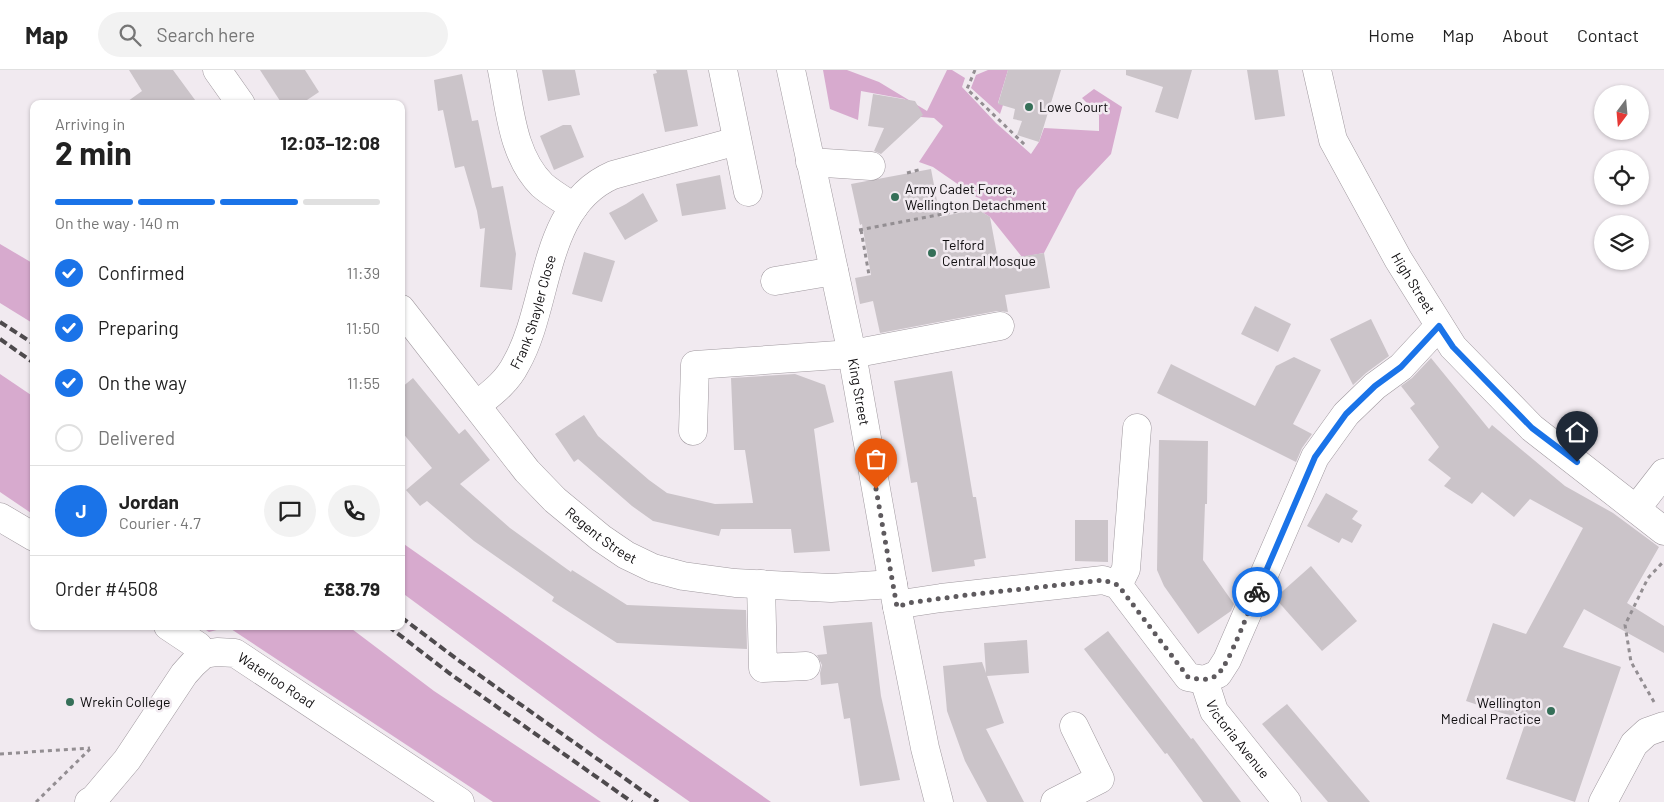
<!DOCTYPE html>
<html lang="en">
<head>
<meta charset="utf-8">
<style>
  body { margin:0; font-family:Barlow,sans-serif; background:#f2f2f2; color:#222; height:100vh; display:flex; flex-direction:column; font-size:19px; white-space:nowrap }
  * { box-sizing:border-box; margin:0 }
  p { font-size:16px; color:#767676 }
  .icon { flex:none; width:28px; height:28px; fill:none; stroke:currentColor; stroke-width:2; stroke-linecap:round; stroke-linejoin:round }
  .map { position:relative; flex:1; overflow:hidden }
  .sheet { position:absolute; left:30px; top:30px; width:375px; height:530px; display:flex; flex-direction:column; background:#fff; border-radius:10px; box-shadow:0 1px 4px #0004 }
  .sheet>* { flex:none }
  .needle { width:32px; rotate:196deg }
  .tools { position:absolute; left:1594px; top:15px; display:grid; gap:10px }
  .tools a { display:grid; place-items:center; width:55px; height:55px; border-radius:50%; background:#fff; box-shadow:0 1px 4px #0004; font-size:25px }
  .pin { position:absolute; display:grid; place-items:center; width:42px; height:42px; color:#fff; margin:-51px -21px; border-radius:50% 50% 50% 0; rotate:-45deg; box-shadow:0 0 5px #0007 }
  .pin .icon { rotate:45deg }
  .courier { position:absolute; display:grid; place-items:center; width:50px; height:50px; margin:-25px; border:4px solid #1a73e8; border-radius:50%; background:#fff; color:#222; box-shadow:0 1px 6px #0007 }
  .overview em { font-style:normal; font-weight:700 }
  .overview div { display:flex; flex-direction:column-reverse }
  .overview { display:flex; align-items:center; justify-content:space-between; height:85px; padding:0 25px }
  h1 { font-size:32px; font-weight:700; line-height:38px }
  .bar { display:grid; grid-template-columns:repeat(4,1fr); gap:8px 5px; align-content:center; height:60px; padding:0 25px }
  .bar i { height:6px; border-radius:4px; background:#e0e0e0 }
  .bar .on { background:#1a73e8 }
  .bar p { grid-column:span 4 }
  .line { display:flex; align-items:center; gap:12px; padding:0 25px; border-top:1px solid #e0e0e0 }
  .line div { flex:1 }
  .round { display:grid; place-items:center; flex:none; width:52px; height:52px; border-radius:26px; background:#f2f2f2 }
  ol { padding:0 25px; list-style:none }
  li { display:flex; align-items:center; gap:15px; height:55px }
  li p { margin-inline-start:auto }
  li .icon { padding:5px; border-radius:50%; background:#1a73e8; color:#fff; stroke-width:4 }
  li:last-child { color:#767676 }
  li i { width:28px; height:28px; border:2px solid #e0e0e0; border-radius:50% }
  header { display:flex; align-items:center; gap:30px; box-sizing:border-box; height:70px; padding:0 25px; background:#fff; border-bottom:1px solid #e0e0e0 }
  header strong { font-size:24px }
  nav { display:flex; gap:28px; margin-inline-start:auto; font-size:18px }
  .search { width:350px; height:45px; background:#f2f2f2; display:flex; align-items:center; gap:12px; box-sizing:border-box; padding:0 18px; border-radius:28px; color:#767676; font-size:19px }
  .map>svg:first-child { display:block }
  .green { fill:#d7aace }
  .building { fill:#cbc4c9 }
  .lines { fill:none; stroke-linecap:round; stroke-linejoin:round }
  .minor-casing { stroke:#a0999f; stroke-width:29 }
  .path { stroke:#938e92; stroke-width:3; stroke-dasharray:4 4; stroke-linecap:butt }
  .minor { stroke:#fff; stroke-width:28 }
  .rail { stroke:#4e4a4d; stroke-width:4; stroke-dasharray:8 4; stroke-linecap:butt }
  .done { stroke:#5e5a5e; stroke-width:5; stroke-dasharray:0 9 }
  .route { stroke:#1a73e8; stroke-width:6 }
  .poi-dot { fill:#356f58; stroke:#f1eaf0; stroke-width:2 }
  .labels { text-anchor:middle; stroke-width:5; stroke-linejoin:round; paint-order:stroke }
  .poi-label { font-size:14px; fill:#0f0d0f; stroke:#f1eaf0; text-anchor:start }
  .street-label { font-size:14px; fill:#0f0d0f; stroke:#f1eaf0 }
</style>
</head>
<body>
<header>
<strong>Map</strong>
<div class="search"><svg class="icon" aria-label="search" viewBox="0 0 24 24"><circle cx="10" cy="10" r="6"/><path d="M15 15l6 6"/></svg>Search here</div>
<nav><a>Home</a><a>Map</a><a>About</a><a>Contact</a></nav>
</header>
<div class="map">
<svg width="1664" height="732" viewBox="0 0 1664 732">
  <rect width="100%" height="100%" fill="#f1eaf0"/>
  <!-- green -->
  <g class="green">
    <path d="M823,0H847L879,12L927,41L947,0H952L965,8L962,17L996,53L1031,84L1039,72L1044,58L1099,61V45L1082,28L1094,19L1122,37L1111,84L1077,120L1044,183L1022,187L990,147L977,139V135L985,133L933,97L919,92L943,56L934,48L921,47C921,37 916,36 907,35L905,29L861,21L858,50L830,39Z"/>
    <polygon points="988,0 1008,0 998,33 1003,35 1000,44 971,18 976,5"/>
    <polygon points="0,174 34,194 34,254 0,233"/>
    <polygon points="0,304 34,327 34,445 0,422"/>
    <polygon points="401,472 771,732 690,732 599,668 401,522"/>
    <polygon points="200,556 348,556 434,621 601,732 493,732 228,557 209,562"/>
  </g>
  <!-- building -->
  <g class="building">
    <polygon points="129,0 173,0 198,34 124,34 142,21"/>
    <polygon points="260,0 305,0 319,22 301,34 282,34"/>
    <polygon points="542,0 575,0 580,25 548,31"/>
    <polygon points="656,0 687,0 698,56 665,62 653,4 657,3"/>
    <polygon points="1008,0 1061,0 1039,72 1017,65 1022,51 1013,49 1015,39 998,34"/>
    <polygon points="1126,0 1192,0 1178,49 1155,42 1163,17 1126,5"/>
    <polygon points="1247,0 1278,0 1285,46 1255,50"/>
    <polygon points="462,4 472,51 478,50 492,118 503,116 516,184 512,220 480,217 485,158 480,159 477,141 464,96 455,98 443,40 438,41 434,10"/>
    <polygon points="873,24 915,31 923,45 881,84 874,81 884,58 868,56"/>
    <polygon points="563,55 571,55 584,87 554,100 540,66"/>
    <polygon points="931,99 940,147 977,139 990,147 998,190 1044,183 1050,218 1005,225 1008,242 997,241 880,263 873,231 860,234 855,208 871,205 862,154 860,155 851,114"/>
    <polygon points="720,105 726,139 682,146 676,114"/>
    <polygon points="643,123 658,151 625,170 609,143 626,134"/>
    <polygon points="584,182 615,191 602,232 572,224"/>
    <polygon points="1255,236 1291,254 1278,282 1241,264"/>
    <polygon points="1371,249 1389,286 1366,303 1353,315 1330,269"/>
    <polygon points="1294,287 1321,300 1293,354 1312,364 1302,378 1296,392 1157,323 1171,294 1255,336 1276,296"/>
    <polygon points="1431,288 1489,359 1492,355 1565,416 1613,443 1659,477 1627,533 1664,556 1664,583 1584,539 1563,577 1621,597 1575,732 1506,709 1526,651 1466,631 1493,553 1526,564 1583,458 1530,429 1514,447 1482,422 1472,434 1444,416 1451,408 1428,390 1439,377 1410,338 1415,334 1401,316 1412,308"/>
    <polygon points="952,301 973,427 976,427 986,488 974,490 975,496 932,502 917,412 911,413 894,311"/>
    <polygon points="795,304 825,315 834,352 814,359 830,481 794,483 791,459 721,459 719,466 653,451 632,436 578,389 574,392 555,364 584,345 598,366 649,410 667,423 715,434 753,433 745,380 734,380 731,308"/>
    <polygon points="413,308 459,364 465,359 490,390 460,414 510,458 571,502 572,500 627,535 746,540 747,579 617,573 552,531 554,527 474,471 427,431 420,436 406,420 432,398 401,361 401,318"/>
    <polygon points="1159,370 1208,371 1207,434 1205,434 1203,490 1234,534 1231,541 1198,564 1164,516 1157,500"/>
    <polygon points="1326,423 1358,441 1352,449 1362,455 1352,473 1342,468 1339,473 1307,456"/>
    <polygon points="1075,450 1108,450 1108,492 1075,491"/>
    <polygon points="1311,496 1357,551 1322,581 1275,528"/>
    <polygon points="872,552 881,626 900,710 860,716 850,648 844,649 838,613 821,615 820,603 822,595 817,585 827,584 823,556"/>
    <polygon points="1108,561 1191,669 1193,668 1241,732 1203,732 1167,683 1165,684 1084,579"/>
    <polygon points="1027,570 1029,603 987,606 1004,653 986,659 1024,732 987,732 965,691 947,641 943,596 982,592 986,603 984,573"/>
    <polygon points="1287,634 1370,732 1328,732 1262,654"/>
  </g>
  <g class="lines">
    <!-- minor casing -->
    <g class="minor-casing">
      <g id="minor">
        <polyline points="217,0 241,34"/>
        <path d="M502,0C510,39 512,85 542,115C551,123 563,130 574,137"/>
        <polyline points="723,0 748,122"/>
        <path id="s1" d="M791,0L852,284L897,537L925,678L939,732"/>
        <path id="s2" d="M1317,0L1333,70L1398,189L1453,277L1532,358L1664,461"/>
        <polyline points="810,92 871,96"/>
        <polyline points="775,211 834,201"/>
        <path id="s3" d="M401,239L527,401L555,430L601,468L626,485L653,498L683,506L735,513L831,518L893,514"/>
        <path id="s4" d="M477,335C492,323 507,312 516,294C550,235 541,136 613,105L737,71"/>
        <polyline points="693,361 695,295 852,284 1000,256"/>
        <polyline points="1636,439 1664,403"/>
        <polyline points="0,447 34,467"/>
        <polyline points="761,514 763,598 806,596"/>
        <polyline points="1118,515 1126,499 1137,358"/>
        <polyline points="897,537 908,533 941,528 1103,510 1118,515 1188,607 1204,610"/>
        <polyline points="168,556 198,576 204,584"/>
        <polyline points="1204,610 1218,604 1227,590 1315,387 1346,344 1375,316 1401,297 1439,256"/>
        <path id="s5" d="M1204,610L1214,641L1287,732"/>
        <path id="s6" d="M89,732L94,729L127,690L184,604L193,594L204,584L217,582L235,583L460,732"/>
        <polyline points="1055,732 1100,709 1074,656"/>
        <polyline points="1603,732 1634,674 1647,662 1664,656"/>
      </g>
    </g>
    <!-- path -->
    <g class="path">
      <polyline points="975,0 967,19 1026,76"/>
      <polyline points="907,103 922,99"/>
      <polyline points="859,160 974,138"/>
      <polyline points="861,160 869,205"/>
      <polyline points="1654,632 1631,592 1625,555 1648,508 1664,491"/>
      <polyline points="0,684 90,678"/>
      <polyline points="36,732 90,679"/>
    </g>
    <!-- minor -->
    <use href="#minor" class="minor"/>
    <!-- rail -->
    <g class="rail">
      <polyline points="0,252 34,274"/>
      <polyline points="0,269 34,293"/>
      <polyline points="401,547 458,590 658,732"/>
      <polyline points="388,556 449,603 632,732"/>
    </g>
  </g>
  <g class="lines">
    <!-- done -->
    <path class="done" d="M876,419L897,537L908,533L959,526L1103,510L1118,515L1188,607C1198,609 1209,612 1218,604C1229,594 1249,539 1257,522"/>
    <!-- route -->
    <polyline class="route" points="1257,522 1315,387 1346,344 1375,316 1401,297 1439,256 1453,277 1532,358 1577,392"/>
  </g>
  <!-- markers -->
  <g class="poi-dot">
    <circle cx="1029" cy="37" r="5"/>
    <circle cx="895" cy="127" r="5"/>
    <circle cx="932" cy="183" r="5"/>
    <circle cx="70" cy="632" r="5"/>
    <circle cx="1551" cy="641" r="5"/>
  </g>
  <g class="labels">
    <!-- poi labels -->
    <g class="poi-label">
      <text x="1039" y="42">Lowe Court</text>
      <text x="905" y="124">Army Cadet Force,<tspan x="905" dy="16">Wellington Detachment</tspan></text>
      <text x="942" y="180">Telford<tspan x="942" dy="16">Central Mosque</tspan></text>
      <text x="80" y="637">Wrekin College</text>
      <text x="1541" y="638" text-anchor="end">Wellington<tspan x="1541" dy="16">Medical Practice</tspan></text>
    </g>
    <!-- street labels -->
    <g class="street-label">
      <text dy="5" stroke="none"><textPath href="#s2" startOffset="236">High Street</textPath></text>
      <text dy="5" stroke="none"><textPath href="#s4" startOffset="112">Frank Shayler Close</textPath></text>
      <text dy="5" stroke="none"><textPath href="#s1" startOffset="329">King Street</textPath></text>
      <text dy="5" stroke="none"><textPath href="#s3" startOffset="304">Regent Street</textPath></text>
      <text dy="5" stroke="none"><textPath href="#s6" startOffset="269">Waterloo Road</textPath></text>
      <text dy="5" stroke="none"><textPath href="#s5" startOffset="69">Victoria Avenue</textPath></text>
    </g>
  </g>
</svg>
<div class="tools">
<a><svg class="needle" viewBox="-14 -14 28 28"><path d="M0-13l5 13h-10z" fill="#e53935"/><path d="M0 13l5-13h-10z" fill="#767676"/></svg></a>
<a><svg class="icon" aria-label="locate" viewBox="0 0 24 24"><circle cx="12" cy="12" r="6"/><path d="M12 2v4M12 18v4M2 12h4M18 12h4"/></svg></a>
<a><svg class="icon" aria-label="layers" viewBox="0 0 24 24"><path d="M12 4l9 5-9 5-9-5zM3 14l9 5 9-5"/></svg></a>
</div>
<div class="pin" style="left:876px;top:419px;background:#ea580c"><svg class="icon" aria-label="bag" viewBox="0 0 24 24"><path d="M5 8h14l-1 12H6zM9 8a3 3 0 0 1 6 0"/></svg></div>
<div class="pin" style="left:1577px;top:392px;background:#1f2937"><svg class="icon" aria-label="home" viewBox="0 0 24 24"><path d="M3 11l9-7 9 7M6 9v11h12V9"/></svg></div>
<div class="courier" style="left:1257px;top:522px"><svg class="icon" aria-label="bike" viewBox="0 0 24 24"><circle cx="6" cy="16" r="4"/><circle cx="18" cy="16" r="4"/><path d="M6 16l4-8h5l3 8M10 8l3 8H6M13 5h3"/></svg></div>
<section class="sheet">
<div class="overview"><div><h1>2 min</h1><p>Arriving in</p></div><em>12:03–12:08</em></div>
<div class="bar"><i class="on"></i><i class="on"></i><i class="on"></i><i></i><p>On the way · 140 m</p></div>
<ol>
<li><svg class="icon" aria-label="check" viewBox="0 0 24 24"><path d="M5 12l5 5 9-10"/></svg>Confirmed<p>11:39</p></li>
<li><svg class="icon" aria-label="check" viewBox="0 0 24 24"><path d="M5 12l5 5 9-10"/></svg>Preparing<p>11:50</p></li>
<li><svg class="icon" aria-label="check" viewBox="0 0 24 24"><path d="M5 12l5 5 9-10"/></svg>On the way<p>11:55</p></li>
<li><i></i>Delivered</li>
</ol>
<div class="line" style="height:90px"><b class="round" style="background:#1a73e8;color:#fff">J</b><div><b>Jordan</b><p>Courier · 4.7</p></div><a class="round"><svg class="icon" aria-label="chat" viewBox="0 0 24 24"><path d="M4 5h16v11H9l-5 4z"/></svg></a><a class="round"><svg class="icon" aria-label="phone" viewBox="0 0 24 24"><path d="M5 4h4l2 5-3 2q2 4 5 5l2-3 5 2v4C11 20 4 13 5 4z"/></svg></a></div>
<div class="line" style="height:65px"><div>Order #4508</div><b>£38.79</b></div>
</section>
</div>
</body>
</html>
